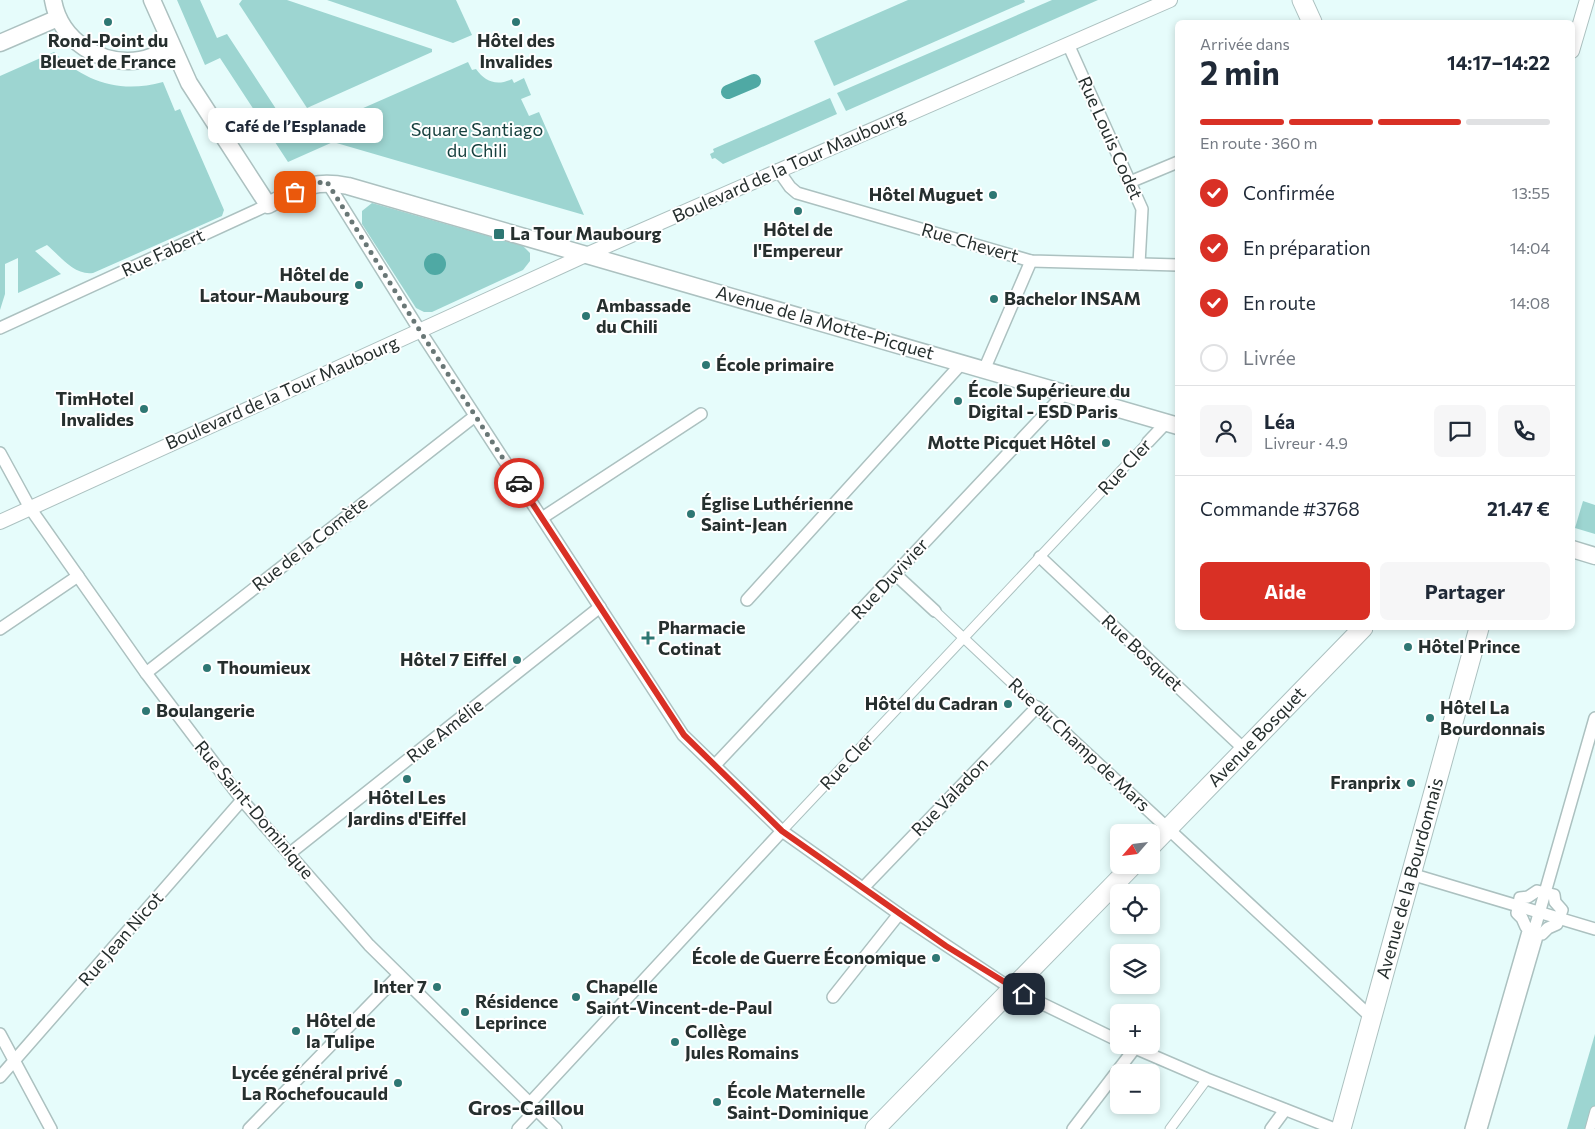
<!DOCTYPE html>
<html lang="fr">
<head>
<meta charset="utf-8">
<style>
  body { margin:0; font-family:Commissioner,sans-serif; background:#f6f6f7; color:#1f2937; height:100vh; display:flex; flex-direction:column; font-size:19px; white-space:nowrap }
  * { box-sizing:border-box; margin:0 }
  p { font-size:16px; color:#747a83 }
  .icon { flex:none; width:28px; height:28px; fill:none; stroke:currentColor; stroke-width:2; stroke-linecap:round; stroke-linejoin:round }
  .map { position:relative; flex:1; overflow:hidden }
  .panel { position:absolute; left:1175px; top:20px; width:400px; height:610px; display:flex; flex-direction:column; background:#fff; border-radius:8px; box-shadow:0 2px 8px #0003 }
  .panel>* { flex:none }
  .needle { width:32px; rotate:242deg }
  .fabs { position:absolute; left:1110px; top:824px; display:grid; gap:10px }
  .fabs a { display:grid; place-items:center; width:50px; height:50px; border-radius:8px; background:#fff; box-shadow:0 2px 8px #0003; font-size:25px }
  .pin { position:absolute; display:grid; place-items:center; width:42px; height:42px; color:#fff; margin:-21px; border-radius:10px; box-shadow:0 2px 8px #0006 }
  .courier { position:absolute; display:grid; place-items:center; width:50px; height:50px; margin:-25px; border:4px solid #d93025; border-radius:50%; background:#fff; color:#222; box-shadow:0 1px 6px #0007 }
  .bubble { position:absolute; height:35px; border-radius:8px; background:#fff; box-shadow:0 2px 8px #0003; font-size:16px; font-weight:700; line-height:35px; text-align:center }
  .overview em { font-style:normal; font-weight:700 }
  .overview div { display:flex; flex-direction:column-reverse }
  .overview { display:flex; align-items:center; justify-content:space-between; height:85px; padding:0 25px }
  h1 { font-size:32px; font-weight:700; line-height:38px }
  .bar { display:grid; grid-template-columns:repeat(4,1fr); gap:8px 5px; align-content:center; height:60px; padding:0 25px }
  .bar i { height:6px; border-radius:4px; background:#e0e1e3 }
  .bar .on { background:#d93025 }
  .bar p { grid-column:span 4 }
  .line { display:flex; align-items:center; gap:12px; padding:0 25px; border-top:1px solid #e0e1e3 }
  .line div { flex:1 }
  .round { display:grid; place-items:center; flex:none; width:52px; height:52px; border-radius:8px; background:#f6f6f7 }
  ol { padding:0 25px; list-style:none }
  li { display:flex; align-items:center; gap:15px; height:55px }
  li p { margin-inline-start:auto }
  li .icon { padding:5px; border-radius:50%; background:#d93025; color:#fff; stroke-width:4 }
  li:last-child { color:#747a83 }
  li i { width:28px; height:28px; border:2px solid #e0e1e3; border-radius:50% }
  .cta { display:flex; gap:10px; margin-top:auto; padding:10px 25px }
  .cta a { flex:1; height:58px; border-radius:8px; background:#d93025; color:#fff; font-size:20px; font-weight:700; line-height:58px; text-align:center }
  .cta a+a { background:#f6f6f7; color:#1f2937 }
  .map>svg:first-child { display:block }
  .green { fill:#9dd5d1 }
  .water { fill:#4fa9a4 }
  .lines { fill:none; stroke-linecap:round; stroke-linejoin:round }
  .canal { stroke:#4fa9a4; stroke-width:14 }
  .pedestrian-casing { stroke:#acc1c0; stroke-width:11 }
  .minor-casing { stroke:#acc1c0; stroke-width:14 }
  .tertiary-casing { stroke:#acc1c0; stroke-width:16 }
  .secondary-casing { stroke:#acc1c0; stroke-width:19 }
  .primary-casing { stroke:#acc1c0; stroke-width:21 }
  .pedestrian { stroke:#fff; stroke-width:9 }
  .minor { stroke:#fff; stroke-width:11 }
  .tertiary { stroke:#fff; stroke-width:14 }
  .secondary { stroke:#fff; stroke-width:16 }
  .primary { stroke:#fff; stroke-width:19 }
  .done { stroke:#697776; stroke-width:5; stroke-dasharray:0 9 }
  .route { stroke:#d93025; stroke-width:6 }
  .poi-dot { fill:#2e7773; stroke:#fff; stroke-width:2 }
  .labels { text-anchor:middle; stroke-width:4; stroke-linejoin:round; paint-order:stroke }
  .poi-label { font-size:18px; font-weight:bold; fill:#262f2e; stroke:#fff; text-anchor:start }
  .park-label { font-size:18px; fill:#17413f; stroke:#fff }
  .street-label { font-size:18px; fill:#262f2e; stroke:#fff }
  .quarter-label { font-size:20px; font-weight:bold; fill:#262f2e; stroke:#fff }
</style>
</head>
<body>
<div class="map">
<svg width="1595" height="1129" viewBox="0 0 1595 1129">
  <rect width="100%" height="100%" fill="#e6fcfb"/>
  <!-- green -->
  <g class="green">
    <path d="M177,0H200L217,38L227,34L295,138L468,62L472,70L476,69C485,82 497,86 512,79L514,83L524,78L531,95L521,99L529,116L539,112L584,215L333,142L288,162L220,58L205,65Z"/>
    <polygon points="242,0 287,0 432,49 432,52 307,108 239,4"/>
    <polygon points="327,0 456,0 472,35 453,43"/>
    <polygon points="908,0 1024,0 1025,2 834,86 814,41"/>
    <polygon points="1052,0 1098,0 846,111 837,93"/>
    <path d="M54,52C85,82 120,94 163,82L175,111L180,109L224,210L222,216L93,273C75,276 60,256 47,245L35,251L61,274L18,293V258L5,264V294L0,310V76Z"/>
    <polygon points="830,98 837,114 723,164 715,158 712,159 710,154 714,152 713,149"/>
    <polygon points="372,203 523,246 530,253 530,261 523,270 432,312 424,312 416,308 362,224 362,211"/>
    <polygon points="1583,501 1595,505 1595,534 1575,528"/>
    <polygon points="1595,1034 1595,1129 1567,1129"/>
  </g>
  <!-- water -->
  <circle class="water" cx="435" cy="264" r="11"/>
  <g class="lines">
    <!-- canal -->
    <polyline class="canal" points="728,92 754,81"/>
    <!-- pedestrian casing -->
    <g class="pedestrian-casing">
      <g id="pedestrian">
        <polyline points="935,611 1037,707"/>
        <polyline points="782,831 1148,442"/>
        <polyline points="1170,1129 1207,1079"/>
        <polyline points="1590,1129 1595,1111"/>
      </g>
    </g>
    <!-- minor casing -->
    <g class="minor-casing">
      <g id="minor">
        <polyline points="1068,44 1142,209 1139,264"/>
        <polyline points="778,170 790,187 797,193 1031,261 1178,265"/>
        <polyline points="327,182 420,331 683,735 782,831 899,914 1012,989 1119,1041"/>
        <polyline points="1130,182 1178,162"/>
        <polyline points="0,328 268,205"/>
        <polyline points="984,370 1031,261"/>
        <polyline points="1148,442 1166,423"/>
        <polyline points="0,453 30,508 146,673 242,800 369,945 556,1129"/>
        <polyline points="542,518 701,414"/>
        <polyline points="1040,557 1245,750"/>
        <polyline points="895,574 935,611"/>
        <polyline points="747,600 962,363"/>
        <polyline points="0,629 78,576"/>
        <polyline points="146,673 475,416"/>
        <polyline points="715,765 1065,393"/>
        <polyline points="289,854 600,607"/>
        <polyline points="1411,874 1595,929"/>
        <polyline points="863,888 1037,707 1372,1018"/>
        <polyline points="1532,938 1595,718"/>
        <polyline points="833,997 899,914"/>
        <polyline points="0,1034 51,1129"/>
        <polyline points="1128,1045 1207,1079 1335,1129"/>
        <polyline points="0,1077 242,800"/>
        <polyline points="530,1103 782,831"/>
        <polyline points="249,1129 399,975"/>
        <polyline points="518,1129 537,1109"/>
        <polyline points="1073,1129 1135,1048"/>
        <polyline points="1271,1129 1285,1110"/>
        <polyline points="1471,1129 1529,928 1526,927 1522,918 1517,913 1520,898 1528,897 1537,891 1554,895 1555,902 1562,910 1557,924 1548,928 1542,934 1538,933 1481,1129"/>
      </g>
    </g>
    <!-- tertiary casing -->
    <g class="tertiary-casing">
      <g id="tertiary">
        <polyline points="1572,51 1587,0"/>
        <polyline points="0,522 588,254 1170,0"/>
      </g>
    </g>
    <!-- secondary casing -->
    <g class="secondary-casing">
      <g id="secondary">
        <path d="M53,0C60,41 101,66 140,60C152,58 162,52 172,47"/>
        <path d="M152,0L189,83L268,205C301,189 311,179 348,186L1178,426"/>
        <polyline points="0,43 58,18"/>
        <polyline points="1572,549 1595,556"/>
      </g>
    </g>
    <!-- primary casing -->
    <g class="primary-casing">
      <g id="primary">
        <polyline points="1302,0 1312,22"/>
        <path id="s1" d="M1151,846L1363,628"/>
        <polyline points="875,1129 1133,865"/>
        <path id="s2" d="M1341,1129L1479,628"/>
      </g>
    </g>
    <!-- pedestrian -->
    <use href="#pedestrian" class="pedestrian"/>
    <!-- minor -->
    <use href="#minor" class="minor"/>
    <!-- tertiary -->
    <use href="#tertiary" class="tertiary"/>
    <!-- secondary -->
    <use href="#secondary" class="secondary"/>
    <!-- primary -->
    <use href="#primary" class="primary"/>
  </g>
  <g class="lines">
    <!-- done -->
    <polyline class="done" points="295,192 316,183 327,182 420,331 519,483"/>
    <!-- route -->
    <polyline class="route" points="519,483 684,735 782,831 946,946 1024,994"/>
  </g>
  <!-- markers -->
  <g class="poi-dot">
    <circle cx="108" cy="22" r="5"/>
    <circle cx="516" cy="22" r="5"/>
    <circle cx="993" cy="195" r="5"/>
    <circle cx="798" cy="211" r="5"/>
    <rect x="493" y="228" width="12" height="12" rx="2.5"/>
    <circle cx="359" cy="285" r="5"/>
    <circle cx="994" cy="299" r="5"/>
    <circle cx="586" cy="316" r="5"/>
    <circle cx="706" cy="365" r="5"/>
    <circle cx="958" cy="401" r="5"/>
    <circle cx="144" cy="409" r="5"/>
    <circle cx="1106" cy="443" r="5"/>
    <circle cx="691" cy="514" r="5"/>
    <path d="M645.5 630.5h5v5h5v5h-5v5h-5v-5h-5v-5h5z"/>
    <circle cx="1408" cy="647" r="5"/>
    <circle cx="517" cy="660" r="5"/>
    <circle cx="207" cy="668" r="5"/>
    <circle cx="1008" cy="704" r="5"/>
    <circle cx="146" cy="711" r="5"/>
    <circle cx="1430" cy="718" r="5"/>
    <circle cx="407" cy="779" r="5"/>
    <circle cx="1411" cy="783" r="5"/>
    <circle cx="936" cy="958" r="5"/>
    <circle cx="437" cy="987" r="5"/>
    <circle cx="576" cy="997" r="5"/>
    <circle cx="465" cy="1012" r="5"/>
    <circle cx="296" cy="1031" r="5"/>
    <circle cx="675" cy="1042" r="5"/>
    <circle cx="398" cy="1083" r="5"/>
    <circle cx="717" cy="1102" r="5"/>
  </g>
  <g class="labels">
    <!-- poi labels -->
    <g class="poi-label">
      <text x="108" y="47" text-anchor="middle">Rond-Point du<tspan x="108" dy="21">Bleuet de France</tspan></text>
      <text x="516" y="47" text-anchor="middle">Hôtel des<tspan x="516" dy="21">Invalides</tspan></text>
      <text x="983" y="201" text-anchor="end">Hôtel Muguet</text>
      <text x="798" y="236" text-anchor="middle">Hôtel de<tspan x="798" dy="21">l'Empereur</tspan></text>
      <text x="510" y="240">La Tour Maubourg</text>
      <text x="349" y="281" text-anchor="end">Hôtel de<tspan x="349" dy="21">Latour-Maubourg</tspan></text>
      <text x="1004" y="305">Bachelor INSAM</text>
      <text x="596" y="312">Ambassade<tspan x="596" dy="21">du Chili</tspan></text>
      <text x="716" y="371">École primaire</text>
      <text x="968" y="397">École Supérieure du<tspan x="968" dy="21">Digital - ESD Paris</tspan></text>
      <text x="134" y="405" text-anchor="end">TimHotel<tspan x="134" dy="21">Invalides</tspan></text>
      <text x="1096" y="449" text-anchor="end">Motte Picquet Hôtel</text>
      <text x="701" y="510">Église Luthérienne<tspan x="701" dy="21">Saint-Jean</tspan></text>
      <text x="658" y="634">Pharmacie<tspan x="658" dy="21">Cotinat</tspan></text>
      <text x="1418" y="653">Hôtel Prince</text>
      <text x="507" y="666" text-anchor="end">Hôtel 7 Eiffel</text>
      <text x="217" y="674">Thoumieux</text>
      <text x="998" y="710" text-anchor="end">Hôtel du Cadran</text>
      <text x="1440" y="714">Hôtel La<tspan x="1440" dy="21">Bourdonnais</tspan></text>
      <text x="156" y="717">Boulangerie</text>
      <text x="1401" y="789" text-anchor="end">Franprix</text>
      <text x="407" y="804" text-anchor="middle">Hôtel Les<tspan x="407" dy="21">Jardins d'Eiffel</tspan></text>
      <text x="926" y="964" text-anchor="end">École de Guerre Économique</text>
      <text x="427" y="993" text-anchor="end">Inter 7</text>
      <text x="586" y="993">Chapelle<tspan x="586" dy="21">Saint-Vincent-de-Paul</tspan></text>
      <text x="475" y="1008">Résidence<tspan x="475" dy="21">Leprince</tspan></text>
      <text x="306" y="1027">Hôtel de<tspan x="306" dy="21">la Tulipe</tspan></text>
      <text x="685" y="1038">Collège<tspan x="685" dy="21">Jules Romains</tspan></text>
      <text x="388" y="1079" text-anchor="end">Lycée général privé<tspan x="388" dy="21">La Rochefoucauld</tspan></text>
      <text x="727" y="1098">École Maternelle<tspan x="727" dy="21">Saint-Dominique</tspan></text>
    </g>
    <!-- park labels -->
    <g class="park-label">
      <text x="477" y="136">Square Santiago<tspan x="477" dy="21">du Chili</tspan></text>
    </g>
    <!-- street labels -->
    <g class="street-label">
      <text transform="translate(1110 138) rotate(66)" y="6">Rue Louis Codet</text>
      <text transform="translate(789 166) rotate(-24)" y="6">Boulevard de la Tour Maubourg</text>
      <text transform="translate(970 243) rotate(16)" y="6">Rue Chevert</text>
      <text transform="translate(163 253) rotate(-25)" y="6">Rue Fabert</text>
      <text transform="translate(825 323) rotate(16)" y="6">Avenue de la Motte-Picquet</text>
      <text transform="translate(282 393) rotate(-24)" y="6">Boulevard de la Tour Maubourg</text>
      <text transform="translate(1125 467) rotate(-47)" y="6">Rue Cler</text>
      <text transform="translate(310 544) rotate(-38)" y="6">Rue de la Comète</text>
      <text transform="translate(890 579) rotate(-47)" y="6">Rue Duvivier</text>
      <text transform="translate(1142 653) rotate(43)" y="6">Rue Bosquet</text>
      <text transform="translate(445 731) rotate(-38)" y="6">Rue Amélie</text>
      <text dy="6" stroke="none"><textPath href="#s1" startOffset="152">Avenue Bosquet</textPath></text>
      <text transform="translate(1079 745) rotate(43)" y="6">Rue du Champ de Mars</text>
      <text transform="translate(847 762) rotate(-47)" y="6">Rue Cler</text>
      <text transform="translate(950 797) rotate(-46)" y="6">Rue Valadon</text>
      <text transform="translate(254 810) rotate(50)" y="6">Rue Saint-Dominique</text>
      <text dy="6" stroke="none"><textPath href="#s2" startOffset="260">Avenue de la Bourdonnais</textPath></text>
      <text transform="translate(121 939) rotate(-49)" y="6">Rue Jean Nicot</text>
    </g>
    <!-- quarter labels -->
    <g class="quarter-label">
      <text x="526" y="1115">Gros-Caillou</text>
    </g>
  </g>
</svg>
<div class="fabs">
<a><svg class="needle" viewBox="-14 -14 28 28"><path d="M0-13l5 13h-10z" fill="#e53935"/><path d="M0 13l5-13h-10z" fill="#747a83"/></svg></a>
<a><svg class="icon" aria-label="locate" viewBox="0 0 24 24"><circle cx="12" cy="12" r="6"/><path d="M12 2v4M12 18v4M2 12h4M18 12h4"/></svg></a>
<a><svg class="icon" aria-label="layers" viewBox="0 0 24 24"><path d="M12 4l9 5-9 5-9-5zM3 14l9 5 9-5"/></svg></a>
<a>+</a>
<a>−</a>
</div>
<div class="pin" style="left:295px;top:192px;background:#ea580c"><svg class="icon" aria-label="bag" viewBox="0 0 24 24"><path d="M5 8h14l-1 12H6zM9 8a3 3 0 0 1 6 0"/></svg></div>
<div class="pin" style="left:1024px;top:994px;background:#1f2937"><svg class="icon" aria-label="home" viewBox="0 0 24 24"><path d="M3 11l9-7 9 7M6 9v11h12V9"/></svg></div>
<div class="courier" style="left:519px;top:483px"><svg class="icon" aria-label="car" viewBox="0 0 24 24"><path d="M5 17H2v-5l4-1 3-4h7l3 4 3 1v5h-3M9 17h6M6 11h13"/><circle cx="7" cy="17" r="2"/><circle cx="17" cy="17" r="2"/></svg></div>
<div class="bubble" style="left:208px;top:108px;width:175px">Café de l’Esplanade</div>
<section class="panel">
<div class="overview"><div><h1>2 min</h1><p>Arrivée dans</p></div><em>14:17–14:22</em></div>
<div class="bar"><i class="on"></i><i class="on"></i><i class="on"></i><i></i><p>En route · 360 m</p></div>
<ol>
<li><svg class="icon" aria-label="check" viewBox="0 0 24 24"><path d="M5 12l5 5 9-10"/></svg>Confirmée<p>13:55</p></li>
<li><svg class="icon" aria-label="check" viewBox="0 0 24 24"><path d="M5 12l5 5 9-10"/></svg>En préparation<p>14:04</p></li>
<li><svg class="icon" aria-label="check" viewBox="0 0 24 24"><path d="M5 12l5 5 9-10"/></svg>En route<p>14:08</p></li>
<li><i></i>Livrée</li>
</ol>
<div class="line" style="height:90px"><a class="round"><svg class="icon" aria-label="person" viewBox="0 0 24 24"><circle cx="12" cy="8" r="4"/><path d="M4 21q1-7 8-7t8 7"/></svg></a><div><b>Léa</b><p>Livreur · 4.9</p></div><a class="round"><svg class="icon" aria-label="chat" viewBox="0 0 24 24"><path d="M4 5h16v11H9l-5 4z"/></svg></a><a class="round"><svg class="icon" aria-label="phone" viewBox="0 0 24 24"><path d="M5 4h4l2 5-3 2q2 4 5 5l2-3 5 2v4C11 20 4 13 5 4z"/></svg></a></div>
<div class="line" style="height:65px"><div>Commande #3768</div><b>21.47 €</b></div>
<div class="cta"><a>Aide</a><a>Partager</a></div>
</section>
</div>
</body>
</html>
